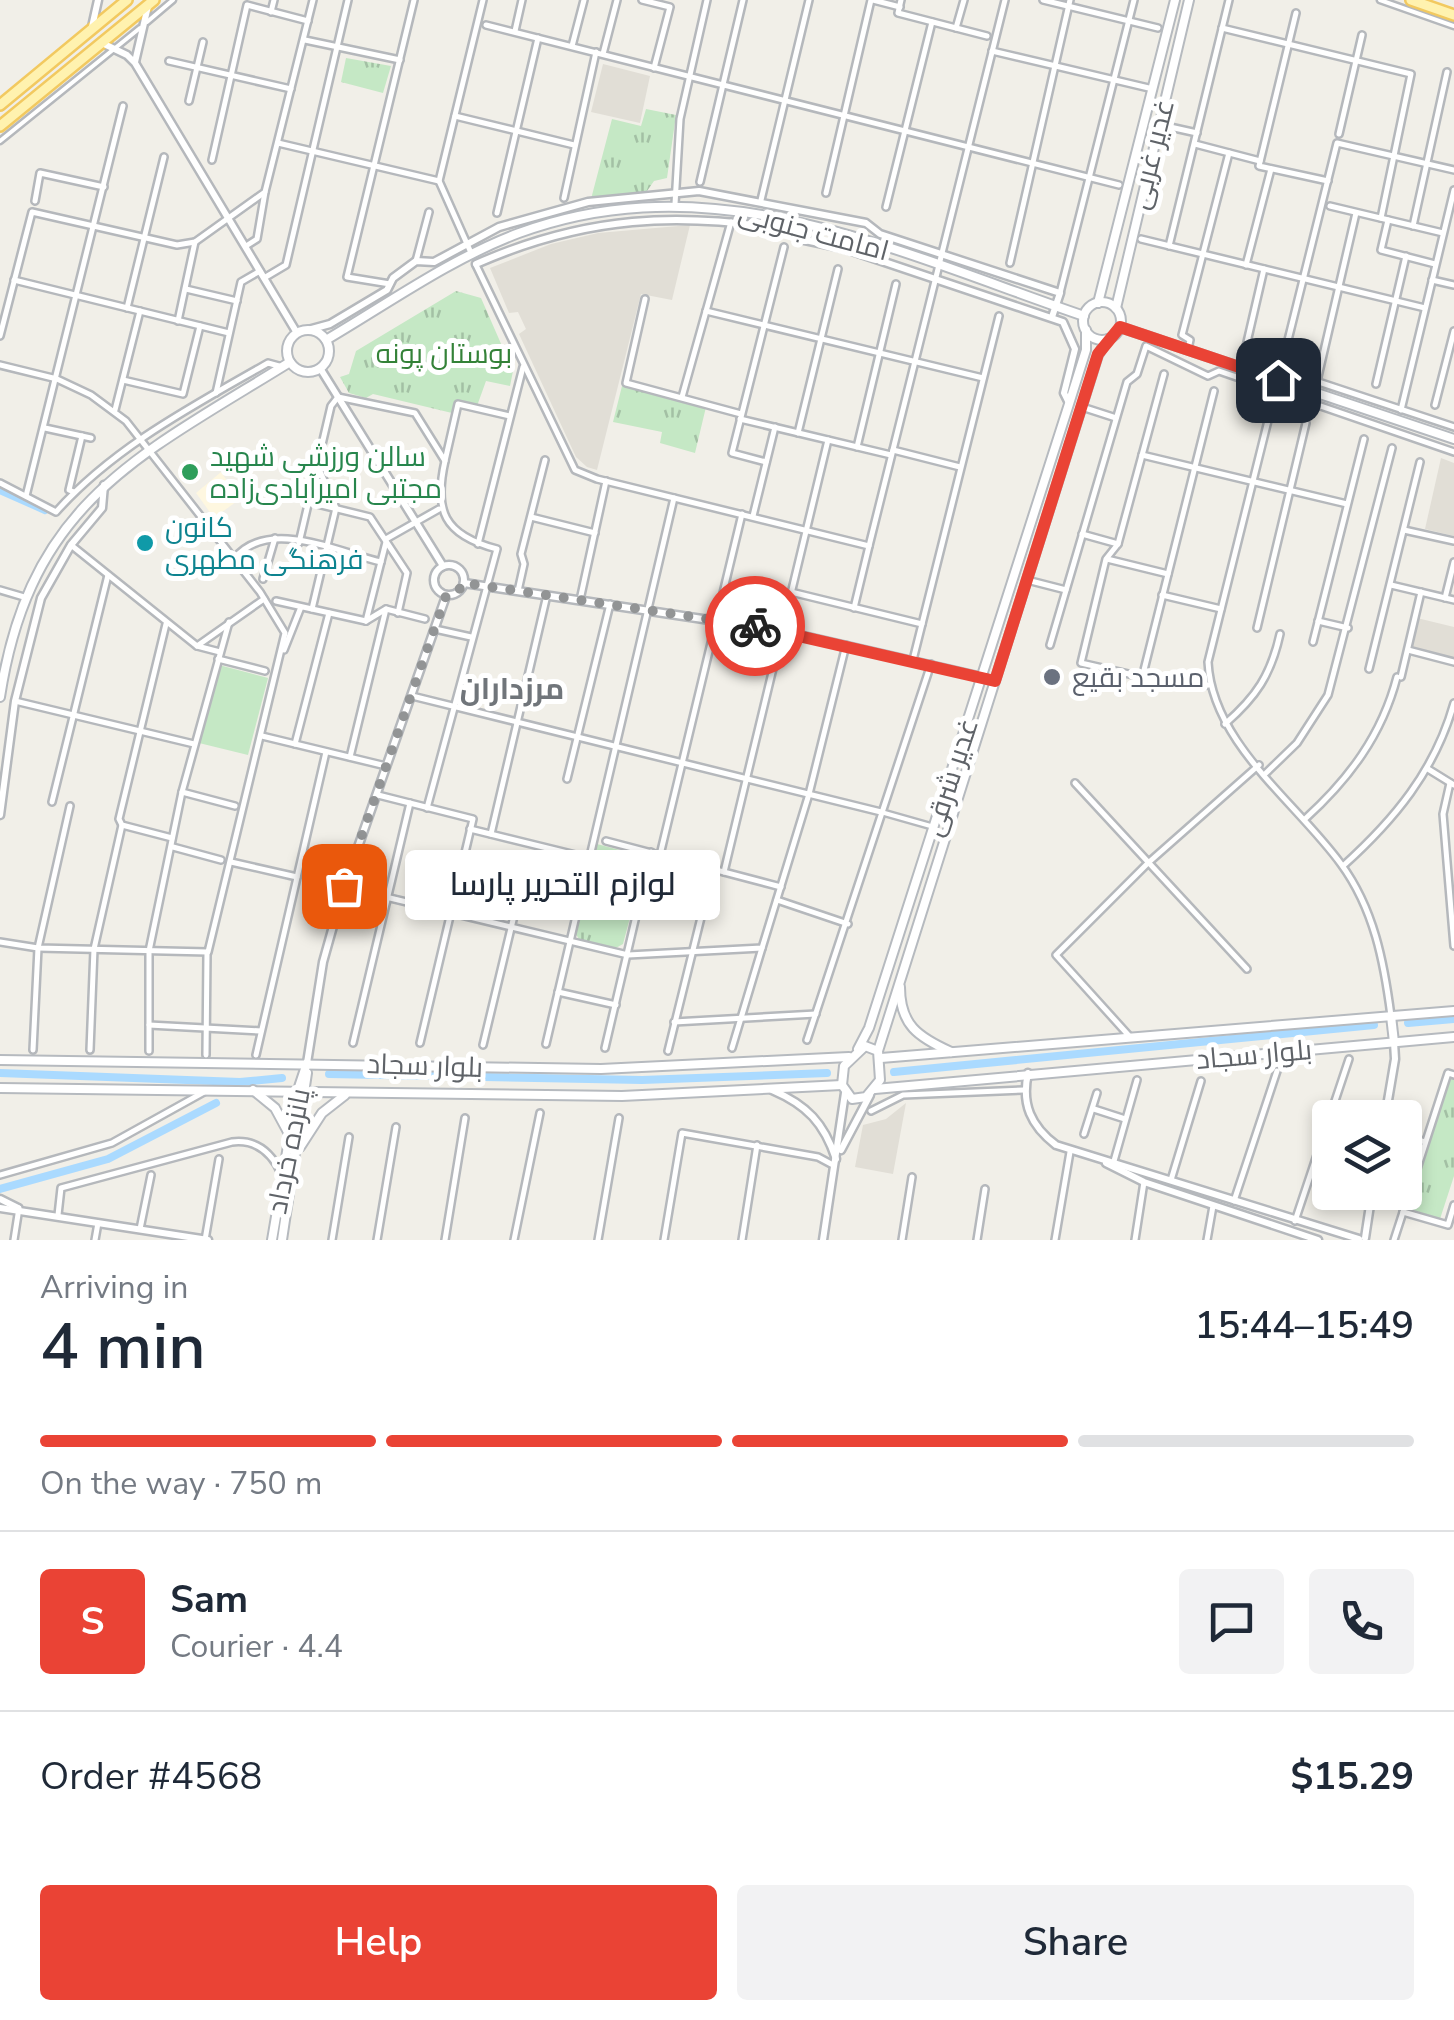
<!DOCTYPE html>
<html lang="en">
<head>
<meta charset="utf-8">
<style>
  body { margin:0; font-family:"Nunito Sans",Cairo,sans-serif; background:#f2f2f3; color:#1f2937; height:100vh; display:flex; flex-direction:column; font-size:38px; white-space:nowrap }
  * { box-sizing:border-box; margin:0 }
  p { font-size:32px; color:#747a83 }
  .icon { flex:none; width:55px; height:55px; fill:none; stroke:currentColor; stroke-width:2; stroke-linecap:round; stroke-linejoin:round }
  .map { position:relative; height:1240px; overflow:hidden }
  .sheet { display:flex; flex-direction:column; background:#fff; flex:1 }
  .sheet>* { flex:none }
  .fabs { position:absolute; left:1312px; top:1100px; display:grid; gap:20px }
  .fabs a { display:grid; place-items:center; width:110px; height:110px; border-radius:10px; background:#fff; box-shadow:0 5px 15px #0003; font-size:50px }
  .pin { position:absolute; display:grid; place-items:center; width:85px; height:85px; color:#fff; margin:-42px; border-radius:20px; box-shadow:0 5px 15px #0006 }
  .courier { position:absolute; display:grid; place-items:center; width:100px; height:100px; margin:-50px; border:8px solid #ea4335; border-radius:50%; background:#fff; color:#222; box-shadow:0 2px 12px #0007 }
  .bubble { position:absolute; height:70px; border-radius:10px; background:#fff; box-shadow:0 5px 15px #0003; font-size:32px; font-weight:600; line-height:70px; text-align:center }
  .head em { font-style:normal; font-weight:600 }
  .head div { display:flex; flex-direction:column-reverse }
  .head { display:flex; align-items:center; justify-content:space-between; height:170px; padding:0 40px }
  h1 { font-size:65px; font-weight:600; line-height:75px }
  .bar { display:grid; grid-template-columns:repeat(4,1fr); gap:15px 10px; align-content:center; height:120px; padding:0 40px }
  .bar i { height:12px; border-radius:8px; background:#e0e1e3 }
  .bar .selected { background:#ea4335 }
  .bar p { grid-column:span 4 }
  .line { display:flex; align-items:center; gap:25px; padding:0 40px; border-top:2px solid #e0e1e3 }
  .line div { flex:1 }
  .round { display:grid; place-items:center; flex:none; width:105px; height:105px; border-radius:10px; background:#f2f2f3 }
  .primary-button { display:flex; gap:20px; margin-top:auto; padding:20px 40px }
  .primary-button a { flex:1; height:115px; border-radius:10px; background:#ea4335; color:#fff; font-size:40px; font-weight:600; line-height:115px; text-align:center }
  .primary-button a+a { background:#f2f2f3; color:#1f2937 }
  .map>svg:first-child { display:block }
  .commercial { fill:#fef7e0 }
  .education { fill:#e1ded6 }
  .grass { fill:#c5e8c5 }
  .park { fill:url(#park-tufts) }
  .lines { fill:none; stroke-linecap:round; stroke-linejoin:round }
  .canal { stroke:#aadaff; stroke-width:8 }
  .pedestrian-casing { stroke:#b5b8bc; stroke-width:9 }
  .minor-casing { stroke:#b5b8bc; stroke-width:10 }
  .tertiary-casing { stroke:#b5b8bc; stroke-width:11 }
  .secondary-casing { stroke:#b6babf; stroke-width:12 }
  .primary-casing { stroke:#f2c960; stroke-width:14 }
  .pedestrian { stroke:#fff; stroke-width:4 }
  .minor { stroke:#fff; stroke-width:5 }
  .tertiary { stroke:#fff; stroke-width:6 }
  .secondary { stroke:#fff; stroke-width:8 }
  .primary { stroke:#fff2af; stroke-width:9 }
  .done { stroke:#929495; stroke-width:10; stroke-dasharray:0 18 }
  .route { stroke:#ea4335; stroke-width:12 }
  .leisure-dot { fill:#2e9e5b; stroke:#fff; stroke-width:4 }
  .culture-dot { fill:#0f9aa8; stroke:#fff; stroke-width:4 }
  .worship-dot { fill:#6b7280; stroke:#fff; stroke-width:4 }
  .labels { text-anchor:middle; stroke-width:10; stroke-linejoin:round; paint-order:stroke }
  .street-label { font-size:28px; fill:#5f6368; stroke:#fff }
  .park-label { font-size:28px; fill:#348238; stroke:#fff }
  .leisure-label { font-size:28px; fill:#27864d; stroke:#fff; text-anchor:start }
  .culture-label { font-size:28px; fill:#0d838f; stroke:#fff; text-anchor:start }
  .worship-label { font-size:28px; fill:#5b616d; stroke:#fff; text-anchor:start }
  .neighbourhood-label { font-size:30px; font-weight:bold; fill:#70757a; stroke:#fff }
</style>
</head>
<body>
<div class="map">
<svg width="1454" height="1240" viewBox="0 0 1454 1240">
  <defs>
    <pattern id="park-tufts" width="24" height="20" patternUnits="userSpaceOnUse" patternTransform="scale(2.5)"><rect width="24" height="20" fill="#c5e8c5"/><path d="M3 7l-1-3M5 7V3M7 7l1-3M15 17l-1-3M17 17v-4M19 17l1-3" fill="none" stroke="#a3c0a4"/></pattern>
  </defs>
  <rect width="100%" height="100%" fill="#f1efe8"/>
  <!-- commercial -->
  <polygon class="commercial" points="221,472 240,499 214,518 196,493"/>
  <!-- education -->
  <g class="education">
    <polygon points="603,64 650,76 640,123 591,112"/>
    <polygon points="690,225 672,300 641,294 597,470 587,467 576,457 519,334 526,329 518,312 509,313 490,268 551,244 598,233"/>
    <polygon points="1441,458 1454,463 1454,536 1425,529"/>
    <polygon points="1417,618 1454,627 1454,659 1410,649"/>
    <polygon points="906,1103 893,1174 855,1167 863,1125 886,1119"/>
  </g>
  <!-- grass -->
  <polygon class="grass" points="219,665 268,678 248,755 199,743"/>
  <!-- park -->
  <g class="park">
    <polygon points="346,58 391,66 383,93 341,82"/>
    <polygon points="646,109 676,115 667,178 654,181 647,191 591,199 612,119 641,126"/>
    <polygon points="456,291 481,298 513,371 510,386 486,381 477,406 455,401 452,413 373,394 366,398 349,393 340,377 349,374 356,351"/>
    <polygon points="622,386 706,407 695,453 660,443 662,432 613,422"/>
    <polygon points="597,844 646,857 623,944 614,949 579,939 575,933"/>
    <polygon points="1449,1077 1454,1078 1454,1176 1440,1219 1407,1208"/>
  </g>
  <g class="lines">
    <!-- canal -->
    <g class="canal">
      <polyline points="0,490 45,510"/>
      <polyline points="1408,1023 1454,1019"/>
      <polyline points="894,1072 1374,1025"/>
      <polyline points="0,1073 240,1082 282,1078"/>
      <polyline points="329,1074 642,1080 827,1073"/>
      <polyline points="0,1189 108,1159 216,1103"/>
    </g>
    <!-- pedestrian casing -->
    <g class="pedestrian-casing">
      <g id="pedestrian">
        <polyline points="1380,0 1454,26"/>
        <polyline points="147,22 173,0"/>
        <polyline points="0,141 140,28"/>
        <polyline points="881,812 934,827"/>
      </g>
    </g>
    <!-- minor casing -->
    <g class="minor-casing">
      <g id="minor">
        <polyline points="642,0 670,7 654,68"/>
        <polyline points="873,0 900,7"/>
        <polyline points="901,0 898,13 987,36"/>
        <polyline points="1043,0 1158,28"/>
        <polyline points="271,12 274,0"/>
        <polyline points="1296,13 1259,166 1328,181"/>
        <polyline points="486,25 1119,185"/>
        <polyline points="956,28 964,0"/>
        <polyline points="1222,28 1411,74 1381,218"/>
        <polyline points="515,31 522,0"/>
        <polyline points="305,40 400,60"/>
        <polyline points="572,46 584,0"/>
        <polyline points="992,51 1153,89"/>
        <polyline points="603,54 617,0"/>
        <polyline points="169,61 291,89"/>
        <polyline points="189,101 203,42"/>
        <polyline points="455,116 574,145"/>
        <polyline points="1161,125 1197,133"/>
        <polyline points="1339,134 1362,35"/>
        <polyline points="278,143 439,181"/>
        <polyline points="1195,144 1260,161"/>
        <polyline points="212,160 247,5 308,21"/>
        <polyline points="700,182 743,0"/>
        <polyline points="826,193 871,0"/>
        <polyline points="564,198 596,52"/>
        <polyline points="761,200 809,0"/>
        <polyline points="35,201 40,173 104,187"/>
        <polyline points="675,204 680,119 707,0"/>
        <polyline points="1330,206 1443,233"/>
        <polyline points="886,207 932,22"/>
        <polyline points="497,213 538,38"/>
        <polyline points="1388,220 1381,250 1435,264"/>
        <polyline points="1413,226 1447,72"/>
        <polyline points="1141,239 1425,308"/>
        <polyline points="246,246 257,239 265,192"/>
        <polyline points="1169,246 1229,0"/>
        <polyline points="472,255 439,181 483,0"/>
        <polyline points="416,261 429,212"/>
        <polyline points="1010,263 1070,0"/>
        <polyline points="476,265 575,470 597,479 869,546 1005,0"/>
        <polyline points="1246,265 1271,169"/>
        <polyline points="264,278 286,265 348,0"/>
        <polyline points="14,280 229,333"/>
        <polyline points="1432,280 1454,285"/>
        <polyline points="390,284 347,277 414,0"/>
        <polyline points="186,289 237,301"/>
        <polyline points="1060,293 1134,0"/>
        <polyline points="645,299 626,383 741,414"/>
        <polyline points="127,308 164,157"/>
        <polyline points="706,311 983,378"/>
        <polyline points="178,321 195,242"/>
        <polyline points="0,336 32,212 177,245 195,242 265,192 313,0"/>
        <polyline points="1188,349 1190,340 1182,335 1229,153"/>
        <polyline points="1243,357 1454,427"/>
        <polyline points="0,365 57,379 91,395 126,421 260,592 285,633 208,952 38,948 0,942"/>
        <polyline points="1241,368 1264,269"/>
        <polyline points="1164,374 1118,544 1106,559 1081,663 1181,686 1209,685"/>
        <polyline points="123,380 183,394 200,326"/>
        <polyline points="1317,381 1356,213"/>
        <polyline points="1376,384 1406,256"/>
        <polyline points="216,393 241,282 260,271"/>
        <polyline points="682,397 731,222"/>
        <polyline points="1435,405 1454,331"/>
        <polyline points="1082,407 1116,418"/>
        <polyline points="115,410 140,311"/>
        <polyline points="1401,410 1454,190"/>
        <polyline points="740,419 891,455"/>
        <polyline points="45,428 91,438"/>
        <polyline points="798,433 838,269"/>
        <polyline points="857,447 896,284"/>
        <polyline points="893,450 960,467"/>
        <polyline points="1142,455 1347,504"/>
        <polyline points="766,462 732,453 784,247"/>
        <path d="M0,483L56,512C114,447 193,406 268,363L279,366"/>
        <polyline points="74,492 69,490 82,436"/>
        <polyline points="26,496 123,106"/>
        <polyline points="309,502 370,517 407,573 398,613"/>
        <polyline points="753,516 775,427"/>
        <polyline points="531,517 595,533"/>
        <polyline points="1404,530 1454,541"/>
        <polyline points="1082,534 1118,544"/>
        <polyline points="386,539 439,509"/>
        <polyline points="299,543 331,406 338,397 415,413 445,461 458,404 510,416"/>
        <polyline points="478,544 523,367"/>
        <polyline points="71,545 197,646 220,652"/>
        <path d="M234,559C267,517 338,552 381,562"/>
        <polyline points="1107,559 1168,574"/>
        <polyline points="263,579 275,538"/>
        <polyline points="1027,580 1066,590"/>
        <polyline points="1391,585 1454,600"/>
        <polyline points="0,590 24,597"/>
        <polyline points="518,591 524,564 521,554 545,460"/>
        <polyline points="791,592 922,624"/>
        <polyline points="1162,595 1221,609"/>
        <polyline points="1445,598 1454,562"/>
        <polyline points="580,600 606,481"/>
        <polyline points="276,601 366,621"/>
        <polyline points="854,608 869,546"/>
        <polyline points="312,609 336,508 319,469"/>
        <polyline points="366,621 386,542"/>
        <polyline points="366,621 386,609 425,619"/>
        <polyline points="1318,621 1348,628"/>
        <polyline points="166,624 119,819 122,825 172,838"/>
        <polyline points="1257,628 1306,423"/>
        <polyline points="435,629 471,637"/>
        <polyline points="1313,642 1364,439"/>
        <polyline points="1050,645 1127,382 1137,374 1146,346 1208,376 1219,371 1454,452"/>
        <polyline points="197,646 264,599"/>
        <polyline points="284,650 301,607"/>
        <polyline points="1408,650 1454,662"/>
        <polyline points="218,659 265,671"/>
        <polyline points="913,660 999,316"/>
        <polyline points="1369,669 1420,462"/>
        <polyline points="1401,677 1421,592"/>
        <polyline points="1142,678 1214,391"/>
        <polyline points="412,696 881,812"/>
        <polyline points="15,701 194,744"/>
        <path d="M1225,724C1256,697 1271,675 1280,634"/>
        <polyline points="262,736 386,766"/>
        <polyline points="295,744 329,613"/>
        <polyline points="350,757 386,609"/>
        <polyline points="1428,769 1454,785"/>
        <polyline points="1266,773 1297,743 1328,695 1392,448"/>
        <polyline points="567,779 610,604"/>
        <polyline points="1075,783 1247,969"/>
        <polyline points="1450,783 1443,814 1454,946"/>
        <polyline points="182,792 235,806"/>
        <polyline points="378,795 473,819 420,1043"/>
        <polyline points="52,802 108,575"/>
        <path d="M427,808L497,549C443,535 434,510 445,461"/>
        <path d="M1305,819C1349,779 1382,735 1397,677"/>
        <polyline points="470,829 588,858"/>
        <polyline points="491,834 547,595"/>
        <polyline points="606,841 781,887"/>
        <polyline points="173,847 221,860"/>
        <polyline points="660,855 742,514"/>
        <polyline points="231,862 297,877"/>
        <path d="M1343,866C1394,820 1435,771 1454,703"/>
        <polyline points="724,872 828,440"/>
        <polyline points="344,887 628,955 762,948 809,794 846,645"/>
        <polyline points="777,900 848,924"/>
        <polyline points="558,992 616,1005"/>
        <path d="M1391,1016C1384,962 1374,909 1341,864C1296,802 1212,743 1208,662L1337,143L1454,170"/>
        <polyline points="674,1022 816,1014"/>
        <polyline points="149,1025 261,1031"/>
        <polyline points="1131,1038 1056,955 1148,863 1259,765"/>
        <polyline points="807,1040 931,664"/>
        <polyline points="353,1043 410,803"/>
        <polyline points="546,1044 674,498"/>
        <polyline points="483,1045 525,870 572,881 578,856"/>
        <polyline points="605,1048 651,852"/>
        <polyline points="732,1048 762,948"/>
        <polyline points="33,1050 38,948 70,806"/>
        <polyline points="90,1050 94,949 122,825"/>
        <polyline points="149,1051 149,951 182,792 229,622"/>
        <polyline points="668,1051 713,869"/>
        <polyline points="206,1055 207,953"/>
        <polyline points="256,1055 326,752"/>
        <polyline points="1094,1109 1125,1119"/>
        <polyline points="1332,1110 1353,1118"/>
        <polyline points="871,1111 903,1095 1024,1090"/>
        <polyline points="1084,1134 1097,1093"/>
        <polyline points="1405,1135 1425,1142"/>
        <polyline points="1114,1161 1137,1080"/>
        <polyline points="0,1175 112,1143 204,1092"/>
        <polyline points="1171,1180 1201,1081"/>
        <polyline points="1234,1201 1277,1071"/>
        <polyline points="1403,1212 1448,1225 1454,1205"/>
        <path d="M58,1215L61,1188L232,1142C256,1139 271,1152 281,1173"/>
        <polyline points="1295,1221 1349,1059"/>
        <polyline points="140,1229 151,1175"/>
        <polyline points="14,1240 19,1208"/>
        <polyline points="95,1240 98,1223"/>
        <polyline points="205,1240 219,1159"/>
        <polyline points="332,1240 349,1137"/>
        <polyline points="377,1240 396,1127"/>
        <polyline points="445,1240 465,1118"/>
        <polyline points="514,1240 540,1113"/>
        <polyline points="598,1240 619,1118"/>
        <polyline points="664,1240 682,1133 818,1157 833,1165"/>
        <polyline points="742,1240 757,1145"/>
        <polyline points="902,1240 912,1177"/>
        <polyline points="977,1240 985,1189"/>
        <polyline points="1055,1240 1070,1152"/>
        <polyline points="1135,1240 1144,1182"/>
        <polyline points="1207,1240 1213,1206"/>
        <polyline points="1394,1240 1448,1073 1454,1075"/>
      </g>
    </g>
    <!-- tertiary casing -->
    <g class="tertiary-casing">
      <g id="tertiary">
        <polyline points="92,27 98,0"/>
        <polyline points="102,43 127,55 135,63 297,333"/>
        <polyline points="135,62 148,6"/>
        <path d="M476,264C585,216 678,211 794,231L800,239L843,248L1063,322L1075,349L1064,393L1069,403"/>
        <polyline points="308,330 330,324 387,290 393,278 416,261 434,262 499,227 588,202 699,191 866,223 880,234 1060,293 1052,317"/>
        <polyline points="320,368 443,566"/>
        <circle cx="449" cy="580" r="15"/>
        <polyline points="464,583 782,631 982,677"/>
        <polyline points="0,815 15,701 41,598 71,545 102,508 104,485"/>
        <polyline points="307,1063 323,962 344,887 446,596"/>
        <path d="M1028,1073C1021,1104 1031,1126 1056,1145L1359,1239"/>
        <path d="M772,1090C807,1105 824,1123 836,1159"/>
        <polyline points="1385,1118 1395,1059 1394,1042"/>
        <polyline points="841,1150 870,1095"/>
        <polyline points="1106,1163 1144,1182 1318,1240"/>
        <polyline points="0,1199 18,1208"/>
        <polyline points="0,1208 208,1240"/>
        <polyline points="1365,1238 1372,1192"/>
        <polyline points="823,1240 845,1093"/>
      </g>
    </g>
    <!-- secondary casing -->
    <g class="secondary-casing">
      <g id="secondary">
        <circle cx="1102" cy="321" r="19"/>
        <polyline points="1098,303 1175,0"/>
        <polyline points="1116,308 1189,0"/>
        <polyline points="1120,327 1454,439"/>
        <circle cx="308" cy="351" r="21"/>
        <path d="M326,340C389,303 450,259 519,233C715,161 899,253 1084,316"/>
        <path d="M0,697C30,502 137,457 290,362"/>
        <path d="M900,987C900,1025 918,1037 951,1052"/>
        <polyline points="1391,1016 1394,1042"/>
        <polygon points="865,1046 878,1051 880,1080 866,1097 852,1099 842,1085 844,1066"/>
        <polyline points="858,1049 869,1028 1069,404 1086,350 1086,330"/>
        <polyline points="878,1051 1098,355 1108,339"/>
        <polyline points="881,1058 1454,1011"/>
        <polyline points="0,1060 601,1069 849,1057"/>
        <polyline points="0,1088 622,1096 842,1085"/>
        <polyline points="875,1089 1454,1037"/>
        <polyline points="253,1090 275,1108 288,1132"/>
        <polyline points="300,1147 322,1113 345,1095"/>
        <polyline points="272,1240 297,1093 307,1063"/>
        <polyline points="282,1240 307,1073"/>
      </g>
    </g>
    <!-- primary casing -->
    <g class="primary-casing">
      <g id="primary">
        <polyline points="1411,0 1454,15"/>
        <polyline points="0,105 127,0"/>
        <polyline points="0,126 154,0"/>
      </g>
    </g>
    <!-- pedestrian -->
    <use href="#pedestrian" class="pedestrian"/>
    <!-- minor -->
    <use href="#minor" class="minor"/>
    <!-- tertiary -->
    <use href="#tertiary" class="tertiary"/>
    <!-- secondary -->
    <use href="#secondary" class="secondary"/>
    <!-- primary -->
    <use href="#primary" class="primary"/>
  </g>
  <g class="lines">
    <!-- done -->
    <polyline class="done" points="344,886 446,596 456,594 464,583 755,626"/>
    <!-- route -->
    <polyline class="route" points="755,626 995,681 1098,354 1120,327 1278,380"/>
  </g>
  <!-- markers -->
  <circle class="leisure-dot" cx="190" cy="472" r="10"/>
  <circle class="culture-dot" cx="145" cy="543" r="10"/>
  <circle class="worship-dot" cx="1052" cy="677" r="10"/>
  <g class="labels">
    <!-- street labels -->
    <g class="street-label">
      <text transform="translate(1151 154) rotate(-76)" y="10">غدیر غربی</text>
      <text transform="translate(814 231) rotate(15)" y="10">امامت جنوبی</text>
      <text transform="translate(950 777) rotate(-72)" y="10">غدیر شرقی</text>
      <text transform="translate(1254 1054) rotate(-5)" y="10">بلوار سجاد</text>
      <text transform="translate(425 1065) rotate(2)" y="10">بلوار سجاد</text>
      <text transform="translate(288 1151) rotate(-79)" y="10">پانزده خرداد</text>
    </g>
    <!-- park labels -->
    <g class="park-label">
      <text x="444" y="363">بوستان پونه</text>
    </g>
    <!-- leisure labels -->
    <g class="leisure-label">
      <text x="210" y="466">سالن ورزشی شهید<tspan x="210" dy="32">مجتبی امیرآبادی‌زاده</tspan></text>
    </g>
    <!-- culture labels -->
    <g class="culture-label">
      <text x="165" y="537">کانون<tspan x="165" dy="32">فرهنگی مطهری</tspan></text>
    </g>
    <!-- worship labels -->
    <g class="worship-label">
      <text x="1072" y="687">مسجد بقیع</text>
    </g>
    <!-- neighbourhood labels -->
    <g class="neighbourhood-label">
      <text x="512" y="699">مرزداران</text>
    </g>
  </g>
</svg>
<div class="fabs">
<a><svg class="icon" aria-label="layers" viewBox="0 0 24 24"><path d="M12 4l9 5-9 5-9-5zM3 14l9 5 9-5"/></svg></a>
</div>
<div class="pin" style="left:344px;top:886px;background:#ea580c"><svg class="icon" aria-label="bag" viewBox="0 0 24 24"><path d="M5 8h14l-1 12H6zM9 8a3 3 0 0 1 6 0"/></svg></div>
<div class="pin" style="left:1278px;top:380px;background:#1f2937"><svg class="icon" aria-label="home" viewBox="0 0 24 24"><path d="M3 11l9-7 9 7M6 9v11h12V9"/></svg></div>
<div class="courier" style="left:755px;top:626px"><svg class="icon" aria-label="bike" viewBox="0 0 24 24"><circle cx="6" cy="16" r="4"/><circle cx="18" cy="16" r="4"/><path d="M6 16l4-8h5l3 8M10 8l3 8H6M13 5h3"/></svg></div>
<div class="bubble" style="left:405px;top:850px;width:315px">لوازم التحریر پارسا</div>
</div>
<section class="sheet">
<div class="head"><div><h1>4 min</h1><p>Arriving in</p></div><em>15:44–15:49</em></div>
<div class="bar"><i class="selected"></i><i class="selected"></i><i class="selected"></i><i></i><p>On the way · 750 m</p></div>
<div class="line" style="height:180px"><b class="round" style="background:#ea4335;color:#fff">S</b><div><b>Sam</b><p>Courier · 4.4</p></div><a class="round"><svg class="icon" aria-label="chat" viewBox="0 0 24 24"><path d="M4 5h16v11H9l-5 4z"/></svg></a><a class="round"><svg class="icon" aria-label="phone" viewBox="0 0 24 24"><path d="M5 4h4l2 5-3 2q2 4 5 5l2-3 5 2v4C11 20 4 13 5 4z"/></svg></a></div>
<div class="line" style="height:130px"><div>Order #4568</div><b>$15.29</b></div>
<div class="primary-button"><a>Help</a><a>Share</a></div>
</section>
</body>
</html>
